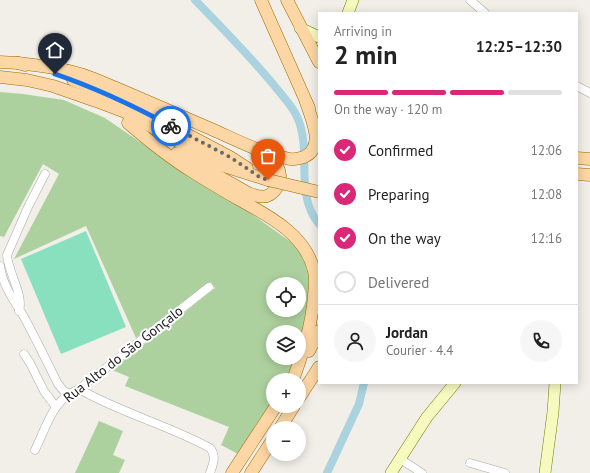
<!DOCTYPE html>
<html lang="en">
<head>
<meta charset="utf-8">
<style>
  body { margin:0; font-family:"PT Sans",sans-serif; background:#f6f6f6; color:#222; height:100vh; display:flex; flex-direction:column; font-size:15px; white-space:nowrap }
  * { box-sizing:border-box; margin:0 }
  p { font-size:13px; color:#767676 }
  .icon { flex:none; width:22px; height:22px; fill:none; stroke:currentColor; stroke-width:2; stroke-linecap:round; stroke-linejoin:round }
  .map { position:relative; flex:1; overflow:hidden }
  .drawer { position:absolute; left:318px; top:12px; width:260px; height:372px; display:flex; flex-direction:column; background:#fff; border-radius:0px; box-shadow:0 2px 10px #0003 }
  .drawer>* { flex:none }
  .controls { position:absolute; left:266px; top:277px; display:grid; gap:8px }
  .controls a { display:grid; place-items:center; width:40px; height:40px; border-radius:50%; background:#fff; box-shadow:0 2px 10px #0003; font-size:20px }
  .pin { position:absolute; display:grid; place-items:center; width:34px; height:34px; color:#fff; margin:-41px -17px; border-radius:50% 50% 50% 0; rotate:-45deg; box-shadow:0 0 4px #0007 }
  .pin .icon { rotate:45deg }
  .courier { position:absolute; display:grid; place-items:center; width:40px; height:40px; margin:-20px; border:3px solid #1a73e8; border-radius:50%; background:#fff; color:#222; box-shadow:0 1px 5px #0007 }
  .head em { font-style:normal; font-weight:700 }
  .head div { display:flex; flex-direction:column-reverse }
  .head { display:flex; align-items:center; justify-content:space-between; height:68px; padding:0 16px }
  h1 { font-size:26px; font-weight:700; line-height:30px }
  .bar { display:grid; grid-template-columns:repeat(4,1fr); gap:6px 4px; align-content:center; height:48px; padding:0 16px }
  .bar i { height:5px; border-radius:3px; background:#e0e0e0 }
  .bar .active { background:#db2777 }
  .bar p { grid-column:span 4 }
  .line { display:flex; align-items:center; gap:10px; padding:0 16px; border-top:1px solid #e0e0e0 }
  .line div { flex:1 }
  .round { display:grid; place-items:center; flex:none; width:42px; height:42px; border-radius:21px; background:#f6f6f6 }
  ol { padding:0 16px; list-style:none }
  li { display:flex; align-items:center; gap:12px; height:44px }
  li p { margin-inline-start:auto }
  li .icon { padding:4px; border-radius:50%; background:#db2777; color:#fff; stroke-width:4 }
  li:last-child { color:#767676 }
  li i { width:22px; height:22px; border:2px solid #e0e0e0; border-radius:50% }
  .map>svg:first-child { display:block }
  .forest { fill:#add19e; fill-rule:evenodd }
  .pitch { fill:#88e0be }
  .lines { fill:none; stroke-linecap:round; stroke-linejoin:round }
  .canal { stroke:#aad3df; stroke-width:8 }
  .street-casing { stroke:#a9a9a9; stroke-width:9 }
  .secondary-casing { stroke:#707d05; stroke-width:12 }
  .primary-casing { stroke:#a06b00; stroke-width:13 }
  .street { stroke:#fff; stroke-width:8 }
  .secondary { stroke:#f7fabf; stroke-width:11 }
  .primary { stroke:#fcd6a4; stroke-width:12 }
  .primary-bridge-casing { stroke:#a06b00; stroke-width:13; stroke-linecap:butt }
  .primary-bridge { stroke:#fcd6a4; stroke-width:12 }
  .done { stroke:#6b6a68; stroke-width:4; stroke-dasharray:0 7.2 }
  .route { stroke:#1a73e8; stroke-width:5 }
  .labels { text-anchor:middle; stroke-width:4; stroke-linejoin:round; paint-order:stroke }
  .street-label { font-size:14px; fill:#222; stroke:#fff }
</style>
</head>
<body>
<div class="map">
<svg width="590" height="473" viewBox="0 0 590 473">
  <rect width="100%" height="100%" fill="#f2efe9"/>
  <!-- forest -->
  <g class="forest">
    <path d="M0,92L23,94L64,100L105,118L162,157L238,204L299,248L310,272L309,311L299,350V332H273V358H296L287,380H273V402L238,454L221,445L229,427L125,386L129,377L112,370L215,288L211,282L136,338L86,226L14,259L59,174L43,164L4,237L0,236ZM273,284H299V310H273Z"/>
    <polygon points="99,421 123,431 113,455 125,460 119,473 75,473"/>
  </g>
  <!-- pitch -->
  <polygon class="pitch" points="86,231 126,327 61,354 21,259"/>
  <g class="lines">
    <!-- canal -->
    <g class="canal">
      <path d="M195,0C223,29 252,58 277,89C285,99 294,108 298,119C312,153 294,194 319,224"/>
      <polyline points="327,473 359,404 364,383"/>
    </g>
    <!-- street casing -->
    <g class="street-casing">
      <g id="street">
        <polyline points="470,0 485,13"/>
        <polyline points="577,86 590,93"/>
        <path d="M0,266C3,286 14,301 24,317C36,339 47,362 58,384L63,390L69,394"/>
        <path d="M19,311C24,295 8,272 7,255L28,207L45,174"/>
        <polyline points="24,354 30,363 44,391 56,407"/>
        <path d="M79,389C121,413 168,425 210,448C217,456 213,464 210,473"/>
        <path d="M35,450C44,432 51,407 68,395C71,392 76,391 79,389L209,287"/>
        <polyline points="400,459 422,473"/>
        <polyline points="470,463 505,473"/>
      </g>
    </g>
    <!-- secondary casing -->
    <g class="secondary-casing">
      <g id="secondary">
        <polyline points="348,13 353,0"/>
        <polyline points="300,28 319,37"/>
        <polyline points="391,473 427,417 455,383"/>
        <polyline points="545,473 553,412 555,383"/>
      </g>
    </g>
    <!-- primary casing -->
    <g class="primary-casing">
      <g id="primary">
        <polyline points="261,0 309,108"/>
        <polyline points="287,0 319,62"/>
        <polyline points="0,62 18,63 25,65"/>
        <path d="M18,63C43,66 68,69 92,78C134,95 176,114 218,132C240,142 262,153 286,158C291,160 298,159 304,157C326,147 311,118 306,102"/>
        <polyline points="0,77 27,80 53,86 96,101 125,112 221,165 268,180"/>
        <polyline points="73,80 124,101 230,157 247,168"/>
        <path d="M128,123C149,141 170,158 193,172C209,182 224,191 240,200C269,216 306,235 314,271C316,279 315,288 314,295C312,325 303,352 293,380"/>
        <path d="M177,153L248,193C254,195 261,198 267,196C272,194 276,190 278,185C284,172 276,161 264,154"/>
        <polyline points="577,158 590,159"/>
        <polyline points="577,174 590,175"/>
        <polyline points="309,351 319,331"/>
        <polyline points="299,398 319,367"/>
        <polyline points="280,428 294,406"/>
        <polyline points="232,473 276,406"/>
        <polyline points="251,473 273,439"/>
      </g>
    </g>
    <!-- street -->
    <use href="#street" class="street"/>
    <!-- secondary -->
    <use href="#secondary" class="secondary"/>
    <!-- primary -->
    <use href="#primary" class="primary"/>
    <!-- primary-bridge casing -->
    <g class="primary-bridge-casing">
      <polyline id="primary-bridge" points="268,180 319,192"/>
    </g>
    <!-- primary-bridge -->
    <use href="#primary-bridge" class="primary-bridge"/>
  </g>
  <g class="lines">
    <!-- done -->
    <polyline class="done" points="171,126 230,157 261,178 268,180"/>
    <!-- route -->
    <path class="route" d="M55,74C96,88 134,106 171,126"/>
  </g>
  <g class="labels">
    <!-- street labels -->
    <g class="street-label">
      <text transform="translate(123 354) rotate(-38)" y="5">Rua Alto do São Gonçalo</text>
    </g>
  </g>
</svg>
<div class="controls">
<a><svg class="icon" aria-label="locate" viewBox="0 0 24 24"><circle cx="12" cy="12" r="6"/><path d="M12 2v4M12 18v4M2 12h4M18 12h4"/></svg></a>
<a><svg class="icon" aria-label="layers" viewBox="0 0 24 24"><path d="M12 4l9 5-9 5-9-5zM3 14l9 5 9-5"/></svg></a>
<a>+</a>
<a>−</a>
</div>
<div class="pin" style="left:268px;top:180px;background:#ea580c"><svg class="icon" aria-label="bag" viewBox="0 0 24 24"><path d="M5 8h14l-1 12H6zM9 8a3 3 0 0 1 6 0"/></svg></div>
<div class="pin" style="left:55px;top:74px;background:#1f2937"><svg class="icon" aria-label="home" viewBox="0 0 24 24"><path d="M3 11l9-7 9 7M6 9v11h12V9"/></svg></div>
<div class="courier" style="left:171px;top:126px"><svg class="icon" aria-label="bike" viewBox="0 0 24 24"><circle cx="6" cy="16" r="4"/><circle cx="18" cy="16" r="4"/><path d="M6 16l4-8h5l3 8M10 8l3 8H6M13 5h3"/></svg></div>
<section class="drawer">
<div class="head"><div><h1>2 min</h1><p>Arriving in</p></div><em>12:25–12:30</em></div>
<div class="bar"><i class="active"></i><i class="active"></i><i class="active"></i><i></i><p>On the way · 120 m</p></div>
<ol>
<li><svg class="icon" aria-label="check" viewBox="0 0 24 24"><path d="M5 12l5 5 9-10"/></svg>Confirmed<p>12:06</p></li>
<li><svg class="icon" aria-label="check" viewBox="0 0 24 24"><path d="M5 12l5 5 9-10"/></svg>Preparing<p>12:08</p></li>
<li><svg class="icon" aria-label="check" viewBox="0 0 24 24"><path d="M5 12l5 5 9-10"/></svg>On the way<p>12:16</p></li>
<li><i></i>Delivered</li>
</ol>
<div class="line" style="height:72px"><a class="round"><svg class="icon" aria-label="person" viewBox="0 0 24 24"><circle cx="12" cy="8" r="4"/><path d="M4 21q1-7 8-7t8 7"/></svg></a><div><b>Jordan</b><p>Courier · 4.4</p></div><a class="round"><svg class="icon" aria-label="phone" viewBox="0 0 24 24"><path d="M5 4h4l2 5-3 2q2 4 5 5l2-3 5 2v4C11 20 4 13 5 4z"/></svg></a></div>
</section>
</div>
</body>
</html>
